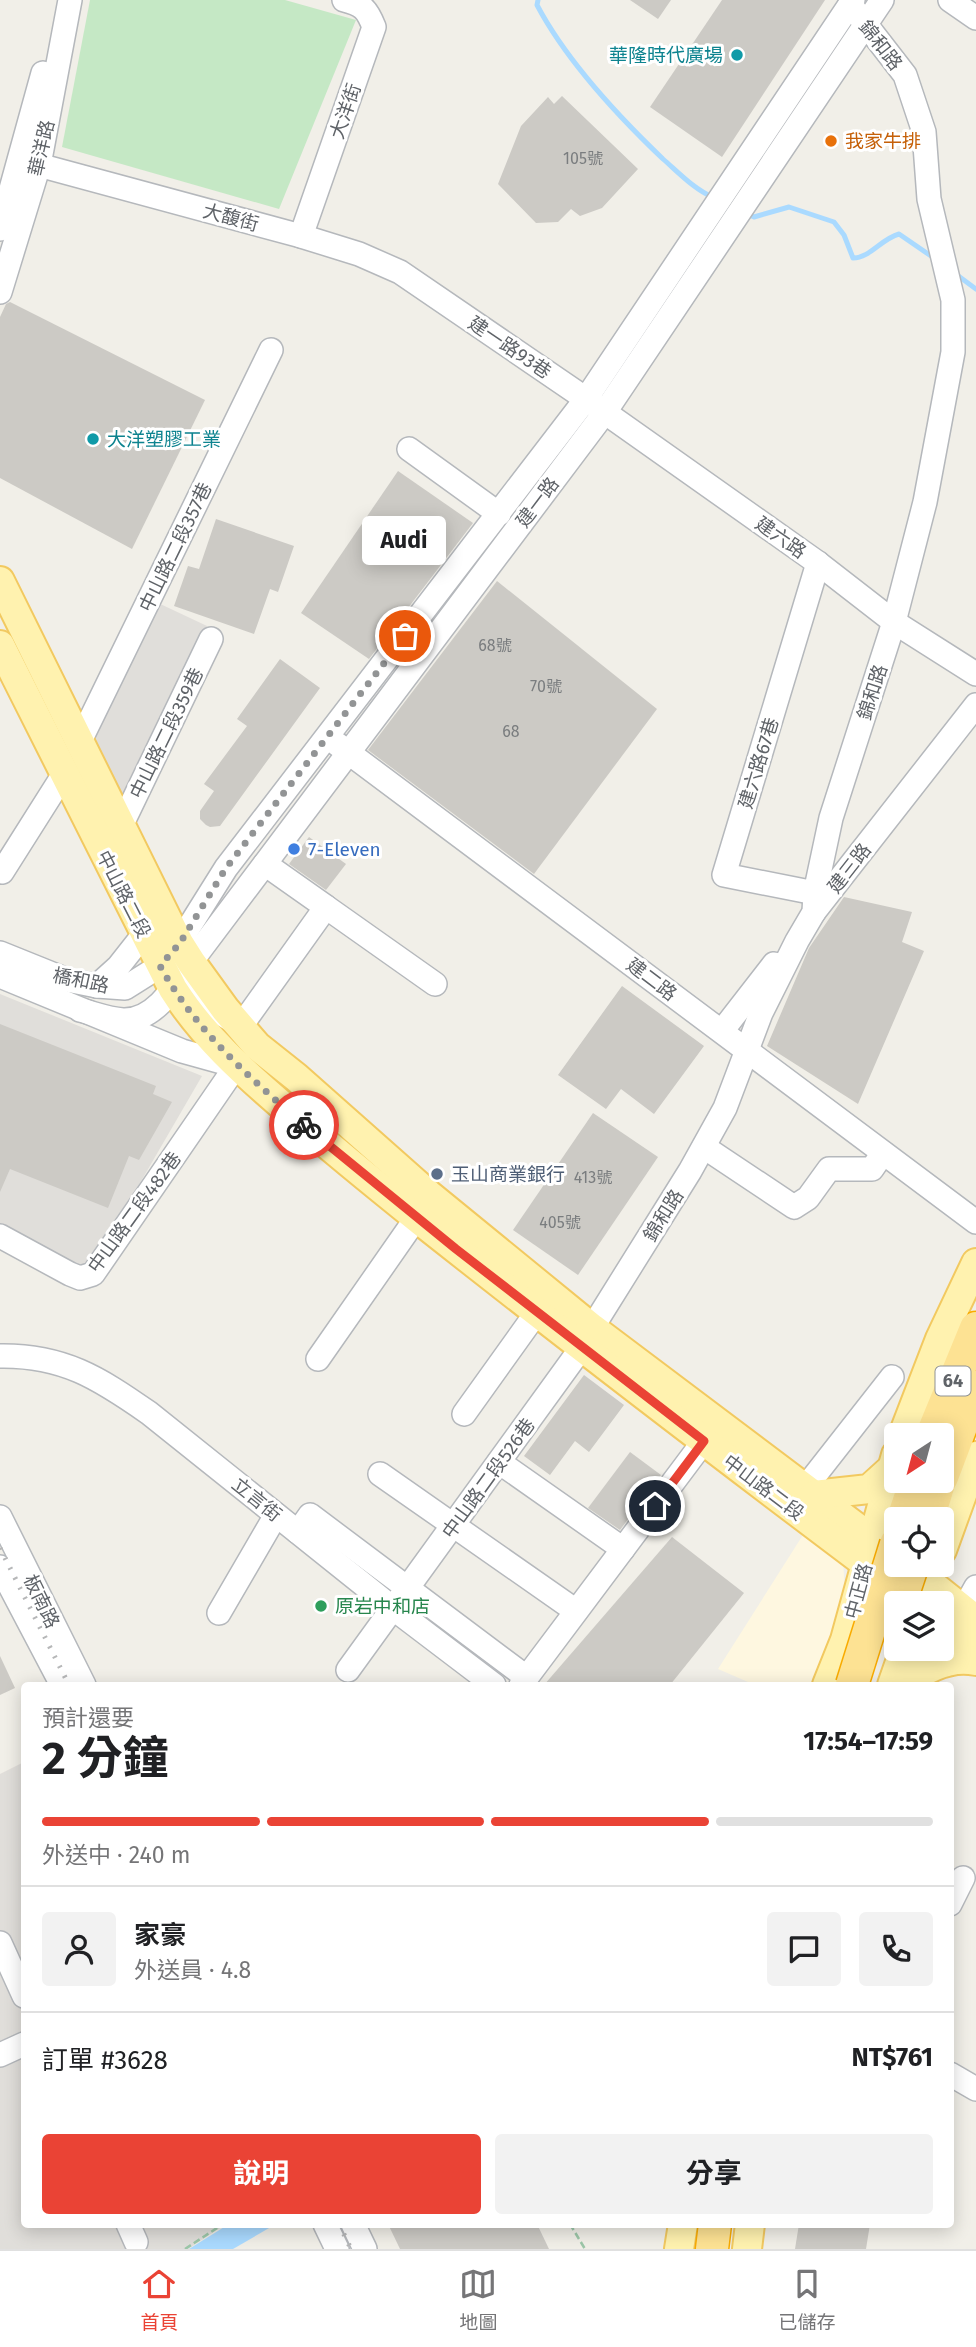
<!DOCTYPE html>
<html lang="zh-TW">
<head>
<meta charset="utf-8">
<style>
  body { margin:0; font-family:"Fira Sans","Noto Sans TC",sans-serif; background:#f2f2f2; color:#202124; height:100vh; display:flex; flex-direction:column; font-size:26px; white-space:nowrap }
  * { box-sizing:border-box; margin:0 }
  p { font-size:23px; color:#757577 }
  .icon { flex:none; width:38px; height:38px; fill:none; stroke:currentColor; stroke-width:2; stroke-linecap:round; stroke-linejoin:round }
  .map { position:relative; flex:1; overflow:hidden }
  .sheet { position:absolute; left:21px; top:1682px; width:933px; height:546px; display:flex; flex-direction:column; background:#fff; border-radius:7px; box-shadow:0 4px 18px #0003 }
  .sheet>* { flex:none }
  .needle { width:46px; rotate:216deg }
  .buttons { position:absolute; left:884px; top:1423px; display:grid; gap:14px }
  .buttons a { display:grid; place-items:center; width:70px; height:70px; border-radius:7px; background:#fff; box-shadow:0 4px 18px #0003; font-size:35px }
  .pin { position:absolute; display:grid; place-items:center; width:60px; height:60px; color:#fff; margin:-30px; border:4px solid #fff; border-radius:50%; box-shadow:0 2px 7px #0007 }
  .courier { position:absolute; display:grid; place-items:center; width:70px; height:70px; margin:-35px; border:5px solid #ea4335; border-radius:50%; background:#fff; color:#222; box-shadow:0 2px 9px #0007 }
  .bubble { position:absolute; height:49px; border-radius:7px; background:#fff; box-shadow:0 4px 18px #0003; font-size:23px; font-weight:700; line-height:49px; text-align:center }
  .summary em { font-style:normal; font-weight:700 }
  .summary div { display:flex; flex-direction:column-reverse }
  .summary { display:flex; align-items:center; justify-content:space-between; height:119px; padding:0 21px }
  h1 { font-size:46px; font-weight:700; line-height:52px }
  .bar { display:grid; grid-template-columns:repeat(4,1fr); gap:10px 7px; align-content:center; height:84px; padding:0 21px }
  .bar i { height:9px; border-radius:5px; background:#e0e0e0 }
  .bar .active { background:#ea4335 }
  .bar p { grid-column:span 4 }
  .line { display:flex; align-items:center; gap:18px; padding:0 21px; border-top:2px solid #e0e0e0 }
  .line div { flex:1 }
  .round { display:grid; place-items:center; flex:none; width:74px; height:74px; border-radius:7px; background:#f2f2f2 }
  .cta { display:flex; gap:14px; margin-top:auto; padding:14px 21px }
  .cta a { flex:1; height:80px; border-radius:7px; background:#ea4335; color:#fff; font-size:28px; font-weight:700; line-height:80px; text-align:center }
  .cta a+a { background:#f2f2f2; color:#202124 }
  .tabs { display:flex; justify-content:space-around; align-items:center; height:98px; border-top:2px solid #e0e0e0; background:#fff; font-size:19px; color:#757577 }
  .tabs a { display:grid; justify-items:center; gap:4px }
  .tabs .active { color:#ea4335 }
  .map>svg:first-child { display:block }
  .commercial { fill:#fef7e0 }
  .industrial { fill:#e0deda }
  .green { fill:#c5e8c5 }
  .water { fill:#aadaff }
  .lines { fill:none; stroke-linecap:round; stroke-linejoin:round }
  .stream { stroke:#aadaff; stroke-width:5 }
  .building { fill:#cccac5 }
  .minor-casing { stroke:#b5b8bc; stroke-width:26 }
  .major-casing { stroke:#f2c960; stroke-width:32 }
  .highway-casing { stroke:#f9ab00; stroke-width:35 }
  .path { stroke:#9cc7a9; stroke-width:2.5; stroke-dasharray:7 3.5; stroke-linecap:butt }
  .minor { stroke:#fff; stroke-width:23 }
  .major { stroke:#fff2af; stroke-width:28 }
  .highway { stroke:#fde293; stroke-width:32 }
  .rail { stroke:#b6b7b8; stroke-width:5; stroke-dasharray:2 9; stroke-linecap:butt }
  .highway-bridge-casing { stroke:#f9ab00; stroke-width:35; stroke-linecap:butt }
  .highway-bridge { stroke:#fde293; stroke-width:32 }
  .done { stroke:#929495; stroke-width:7; stroke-dasharray:0 12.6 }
  .route { stroke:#ea4335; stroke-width:9 }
  .culture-dot { fill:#0f9aa8; stroke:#fff; stroke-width:2.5 }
  .food-dot { fill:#e8710a; stroke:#fff; stroke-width:2.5 }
  .shop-dot { fill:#3f7fe0; stroke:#fff; stroke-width:2.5 }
  .service-dot { fill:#5c6f8a; stroke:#fff; stroke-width:2.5 }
  .leisure-dot { fill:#2e9e5b; stroke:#fff; stroke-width:2.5 }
  .labels { text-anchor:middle; stroke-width:6; stroke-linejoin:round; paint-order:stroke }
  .number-label { font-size:16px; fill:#7a7d7f }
  .shield { fill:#fff; stroke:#8f9295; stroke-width:2 }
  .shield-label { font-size:18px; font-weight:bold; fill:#5f6368 }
  .street-label { font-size:19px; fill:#5f6368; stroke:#fff }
  .culture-label { font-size:19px; fill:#0d838f; stroke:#fff; text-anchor:end }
  .food-label { font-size:19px; fill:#c56008; stroke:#fff; text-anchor:start }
  .shop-label { font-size:19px; fill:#366cbe; stroke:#fff; text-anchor:start }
  .service-label { font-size:19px; fill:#4e5e75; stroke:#fff; text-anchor:start }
  .leisure-label { font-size:19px; fill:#27864d; stroke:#fff; text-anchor:start }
</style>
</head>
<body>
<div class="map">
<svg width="976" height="2249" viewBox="0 0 976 2249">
  <rect width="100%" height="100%" fill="#f1efe8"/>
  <!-- commercial -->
  <polygon class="commercial" points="808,1527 843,1559 846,1611 816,1685 755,1685 718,1669"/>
  <!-- industrial -->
  <g class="industrial">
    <polygon points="156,602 207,626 122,802 90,738"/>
    <polygon points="0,994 202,1076 97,1257 87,1268 75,1267 0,1224"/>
    <polygon points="24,1762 24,2224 226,2224 188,2249 0,2249 0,1774"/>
  </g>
  <!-- green -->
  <polygon class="green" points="90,0 285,0 356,20 279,209 62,147"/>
  <!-- water -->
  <polygon class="water" points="229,2224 276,2224 233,2249 189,2249"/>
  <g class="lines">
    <!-- stream -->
    <g class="stream">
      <path d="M538,0L537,5C566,60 618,116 663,159C680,174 694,189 714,198"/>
      <path d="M745,213L754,217L789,207L834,222L844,235L853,258C870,258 881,239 899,234L934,258"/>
      <polyline points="953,272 976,289"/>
    </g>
  </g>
  <!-- building -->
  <g class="building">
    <polygon points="630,0 671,0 658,19"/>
    <polygon points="722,0 825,0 722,157 650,107"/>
    <polygon points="562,96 638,169 602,208 580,216 571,209 558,222 536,223 498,184 521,126 548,97 554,104"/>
    <polygon points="10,302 205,400 132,549 0,478 0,317 6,304"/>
    <polygon points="398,471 473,523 369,659 301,613"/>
    <polygon points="216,519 294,546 278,592 270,589 254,634 174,606 188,566 199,569"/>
    <polygon points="497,581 657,709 534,874 368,750"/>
    <polygon points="280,659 320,688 220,826 210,827 206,825 200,819 200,811 214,791 204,784 247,726 237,719"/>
    <polygon points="309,837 346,864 326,890 289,864"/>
    <polygon points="844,897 912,912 902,942 924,951 858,1104 767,1046 809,948"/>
    <polygon points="622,986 704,1046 654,1114 621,1089 606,1109 558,1075"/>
    <polygon points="0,1024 156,1086 153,1094 172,1102 139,1160 129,1156 108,1208 10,1169 0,1192"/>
    <polygon points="593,1113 658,1157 578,1275 513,1230"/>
    <polygon points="584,1375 624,1405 589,1452 575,1441 550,1475 524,1456"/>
    <polygon points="630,1452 661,1475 620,1530 588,1508"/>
    <polygon points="672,1537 744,1593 670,1685 544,1685"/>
    <polygon points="0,1656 15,1688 0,1695"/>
    <polygon points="388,2224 537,2224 549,2249 400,2249"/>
    <polygon points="799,2224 870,2224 866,2249 795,2249"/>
  </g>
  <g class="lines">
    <!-- minor casing -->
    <g class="minor-casing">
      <g id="minor">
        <polyline points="950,0 976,18"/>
        <polyline points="20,160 301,236 359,254 400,272 586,399 818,563 894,622 976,674"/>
        <polyline points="0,229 43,73"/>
        <path d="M301,236L374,27C367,9 363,5 344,0"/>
        <polyline points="0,292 39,165 70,0"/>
        <polyline points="409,449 499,514"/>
        <polyline points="79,743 271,350"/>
        <polyline points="337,744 976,1222"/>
        <polyline points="121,826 211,639"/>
        <polyline points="2,872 64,774"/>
        <polyline points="815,893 724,875 818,563"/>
        <polyline points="326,907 435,984"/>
        <polyline points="814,912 976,705"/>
        <polyline points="0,953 67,980 97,986 125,988 160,966 179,943 226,868 586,399 853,0"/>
        <polyline points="168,972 223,1015 241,1026 326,907 265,864"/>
        <polyline points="0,976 182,1051 236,1066 93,1274 80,1278 70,1274 0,1236"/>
        <polyline points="97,986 118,967 144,934"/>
        <path d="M80,1010C93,1013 108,1019 123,1020C155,1021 175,986 191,962L605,412L882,0"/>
        <polyline points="722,1031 774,964"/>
        <polyline points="704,1147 794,1207 808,1198 829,1169 872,1169 883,1153"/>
        <path d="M0,1356C63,1355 99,1378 149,1413L394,1609L494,1685"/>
        <polyline points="318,1359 417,1217"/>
        <polyline points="464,1414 537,1312"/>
        <polyline points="499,1462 623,1549"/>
        <polyline points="380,1474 576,1611"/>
        <polyline points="805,1488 892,1377"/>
        <polyline points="0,1517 84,1685"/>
        <polyline points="298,1532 310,1515 526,1677"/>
        <polyline points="0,1567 62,1685"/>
        <polyline points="963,1610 976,1587"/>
        <polyline points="219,1613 276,1515"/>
        <polyline points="348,1670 582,1347 592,1328 690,1171 725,1108 761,1013 797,941 814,912 815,893 831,818 894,622 925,502 953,352 953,300 929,199 924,132 905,75 850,4"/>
        <polyline points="521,1685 704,1441"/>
        <polyline points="950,1904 963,1878"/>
        <polyline points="0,1943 24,1996"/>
        <polyline points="0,2055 24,2044"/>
        <polyline points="950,2074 976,2089"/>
        <polyline points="128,2224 136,2242"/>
        <polyline points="325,2224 337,2249"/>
        <polyline points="353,2224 365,2249"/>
      </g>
    </g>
    <!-- major casing -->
    <g class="major-casing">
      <g id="major">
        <polyline points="0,581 179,943 191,962 225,1009 257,1046 296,1077 428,1194 592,1328 896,1557"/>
        <path d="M0,645L173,989C203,1036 243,1072 285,1108C331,1149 379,1187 427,1226C589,1354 753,1479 918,1603"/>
        <polyline points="903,1435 940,1339 976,1263"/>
        <polyline points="814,1495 869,1489 890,1470"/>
        <polyline points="942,1550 976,1456"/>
        <polyline points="906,1564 976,1620"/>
        <polyline points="942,1621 976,1647"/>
        <polyline points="827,1685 845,1640 896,1455"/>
        <polyline points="892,1685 905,1648"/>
        <path d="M903,1685C924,1669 949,1655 976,1661"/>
        <polyline points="679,2249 683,2224"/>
        <polyline points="747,2249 750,2224"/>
      </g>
    </g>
    <!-- highway casing -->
    <g class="highway-casing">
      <g id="highway">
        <polyline points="932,1435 976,1328"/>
        <polyline points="942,1477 976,1387"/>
        <polyline points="903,1519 916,1480"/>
        <polyline points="928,1519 940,1480"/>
        <polyline points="712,2249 715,2224"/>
      </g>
    </g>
    <!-- path -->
    <g class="path">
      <polyline points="570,2224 585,2249"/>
      <polyline points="185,2249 223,2224"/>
    </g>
    <!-- minor -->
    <use href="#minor" class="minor"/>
    <!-- major -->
    <use href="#major" class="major"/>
    <!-- highway -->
    <use href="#highway" class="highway"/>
    <!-- rail -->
    <g class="rail">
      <polyline points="0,1548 69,1685"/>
      <polyline points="339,2224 351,2249"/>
    </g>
    <!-- highway-bridge casing -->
    <g class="highway-bridge-casing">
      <g id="highway-bridge">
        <polyline points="900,1603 913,1564"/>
        <polyline points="852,1685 896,1544"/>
      </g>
    </g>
    <!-- highway-bridge -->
    <use href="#highway-bridge" class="highway-bridge"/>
  </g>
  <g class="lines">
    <!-- done -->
    <path class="done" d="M304,1125C248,1076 197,1032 160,966L180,943L226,868L405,636"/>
    <!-- route -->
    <polyline class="route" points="304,1125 456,1249 704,1441 655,1506"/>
  </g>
  <!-- markers -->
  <g class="culture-dot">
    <circle cx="737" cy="55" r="7"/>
    <circle cx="93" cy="439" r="7"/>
  </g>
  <circle class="food-dot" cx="831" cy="141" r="7"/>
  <circle class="shop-dot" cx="294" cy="849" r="7"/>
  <circle class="service-dot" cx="437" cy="1174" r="7"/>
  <circle class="leisure-dot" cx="321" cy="1606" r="7"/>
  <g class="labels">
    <!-- number labels -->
    <g class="number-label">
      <text x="583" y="164">105號</text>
      <text x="495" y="651">68號</text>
      <text x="546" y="692">70號</text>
      <text x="511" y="737">68</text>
      <text x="593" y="1183">413號</text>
      <text x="560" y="1228">405號</text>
    </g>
    <!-- shield labels -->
    <rect class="shield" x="935.5" y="1366.5" width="35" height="29" rx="5"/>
    <g class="shield-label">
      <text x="953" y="1387">64</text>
    </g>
    <!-- street labels -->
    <g class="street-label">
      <text transform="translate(881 45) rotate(52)" y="7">錦和路</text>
      <text transform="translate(345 111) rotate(-71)" y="7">大洋街</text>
      <text transform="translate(41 148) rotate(-77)" y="7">華洋路</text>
      <text transform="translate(231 217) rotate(15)" y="7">大馥街</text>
      <text transform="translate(510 347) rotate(34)" y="7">建一路93巷</text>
      <text transform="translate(537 502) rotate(-53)" y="7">建一路</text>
      <text transform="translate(781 537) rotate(35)" y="7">建六路</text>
      <text transform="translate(175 547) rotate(-64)" y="7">中山路二段357巷</text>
      <text transform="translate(872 692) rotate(-72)" y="7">錦和路</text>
      <text transform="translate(166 733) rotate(-64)" y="7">中山路二段359巷</text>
      <text transform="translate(758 763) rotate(-73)" y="7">建六路67巷</text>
      <text transform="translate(849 868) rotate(-52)" y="7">建三路</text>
      <text transform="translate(124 894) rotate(63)" y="7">中山路二段</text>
      <text transform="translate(652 979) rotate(37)" y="7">建二路</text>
      <text transform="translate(81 980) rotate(12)" y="7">橋和路</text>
      <text transform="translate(134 1212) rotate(-54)" y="7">中山路二段482巷</text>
      <text transform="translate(663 1215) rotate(-58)" y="7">錦和路</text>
      <text transform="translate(488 1478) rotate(-54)" y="7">中山路二段526巷</text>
      <text transform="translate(764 1487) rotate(37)" y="7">中山路二段</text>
      <text transform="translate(257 1499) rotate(39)" y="7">立言街</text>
      <text transform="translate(858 1591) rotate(-75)" y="7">中正路</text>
      <text transform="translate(42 1601) rotate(64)" y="7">板南路</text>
    </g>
    <!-- culture labels -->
    <g class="culture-label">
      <text x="723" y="62">華隆時代廣場</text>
      <text x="107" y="446" text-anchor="start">大洋塑膠工業</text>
    </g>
    <!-- food labels -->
    <g class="food-label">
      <text x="845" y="148">我家牛排</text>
    </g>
    <!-- shop labels -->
    <g class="shop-label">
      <text x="308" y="856">7-Eleven</text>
    </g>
    <!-- service labels -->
    <g class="service-label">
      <text x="451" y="1181">玉山商業銀行</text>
    </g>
    <!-- leisure labels -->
    <g class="leisure-label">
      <text x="335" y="1613">原岩中和店</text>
    </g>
  </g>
</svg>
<div class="buttons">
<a><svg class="needle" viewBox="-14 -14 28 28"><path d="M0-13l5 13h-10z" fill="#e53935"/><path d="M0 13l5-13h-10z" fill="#757577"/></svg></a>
<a><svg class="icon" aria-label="locate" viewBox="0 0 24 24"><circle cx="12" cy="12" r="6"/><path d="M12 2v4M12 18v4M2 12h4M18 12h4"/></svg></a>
<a><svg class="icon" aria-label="layers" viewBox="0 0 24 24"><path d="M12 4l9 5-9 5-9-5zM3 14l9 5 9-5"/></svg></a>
</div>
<div class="pin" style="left:405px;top:636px;background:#ea580c"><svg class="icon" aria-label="bag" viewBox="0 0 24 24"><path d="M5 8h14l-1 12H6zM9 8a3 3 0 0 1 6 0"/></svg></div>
<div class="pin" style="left:655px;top:1506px;background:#1f2937"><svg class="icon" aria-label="home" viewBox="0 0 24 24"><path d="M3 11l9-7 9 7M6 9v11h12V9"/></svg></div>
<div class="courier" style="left:304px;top:1125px"><svg class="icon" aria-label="bike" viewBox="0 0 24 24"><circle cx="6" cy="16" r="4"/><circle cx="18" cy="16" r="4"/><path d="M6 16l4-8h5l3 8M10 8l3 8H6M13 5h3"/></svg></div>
<div class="bubble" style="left:362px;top:516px;width:84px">Audi</div>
<section class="sheet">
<div class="summary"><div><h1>2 分鐘</h1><p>預計還要</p></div><em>17:54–17:59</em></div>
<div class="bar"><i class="active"></i><i class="active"></i><i class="active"></i><i></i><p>外送中 · 240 m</p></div>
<div class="line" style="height:126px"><a class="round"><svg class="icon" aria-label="person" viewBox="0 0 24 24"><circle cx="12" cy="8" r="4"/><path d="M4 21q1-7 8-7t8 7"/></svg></a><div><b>家豪</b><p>外送員 · 4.8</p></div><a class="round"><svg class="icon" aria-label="chat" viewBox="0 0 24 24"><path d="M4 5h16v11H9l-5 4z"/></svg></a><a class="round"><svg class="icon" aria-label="phone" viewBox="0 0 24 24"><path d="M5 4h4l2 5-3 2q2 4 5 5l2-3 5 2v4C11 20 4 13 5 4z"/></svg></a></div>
<div class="line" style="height:91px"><div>訂單 #3628</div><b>NT$761</b></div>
<div class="cta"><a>說明</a><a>分享</a></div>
</section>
</div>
<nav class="tabs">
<a class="active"><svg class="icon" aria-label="home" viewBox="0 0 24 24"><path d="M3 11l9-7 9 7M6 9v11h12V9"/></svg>首頁</a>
<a><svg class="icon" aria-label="map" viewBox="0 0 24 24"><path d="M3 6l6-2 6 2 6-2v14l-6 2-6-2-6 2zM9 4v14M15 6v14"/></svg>地圖</a>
<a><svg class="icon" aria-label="saved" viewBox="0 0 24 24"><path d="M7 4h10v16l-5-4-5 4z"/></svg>已儲存</a>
</nav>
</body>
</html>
